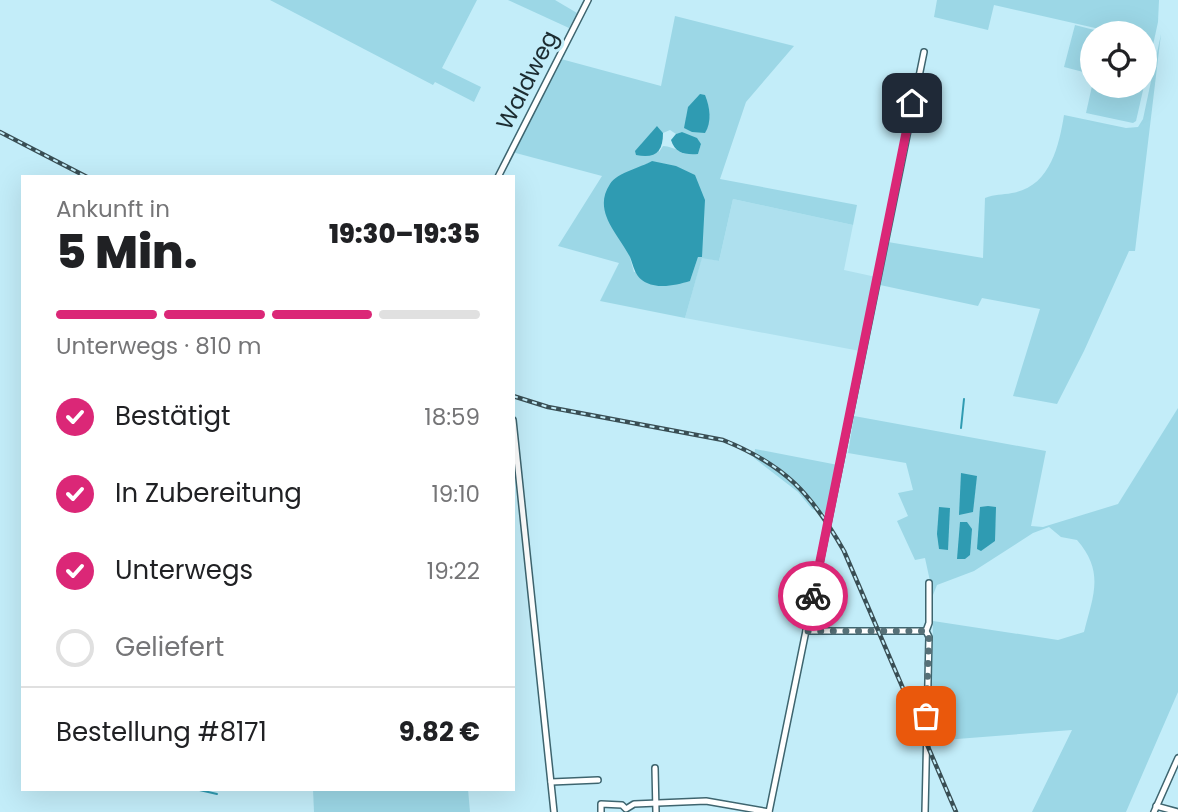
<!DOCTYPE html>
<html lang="de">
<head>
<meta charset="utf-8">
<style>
  body { margin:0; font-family:Poppins,sans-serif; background:#f6f6f6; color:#202124; height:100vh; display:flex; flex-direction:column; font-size:26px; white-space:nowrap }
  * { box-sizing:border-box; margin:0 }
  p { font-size:23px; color:#757577 }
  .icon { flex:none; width:38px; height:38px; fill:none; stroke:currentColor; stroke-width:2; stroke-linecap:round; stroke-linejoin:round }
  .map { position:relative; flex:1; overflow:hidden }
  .panel { position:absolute; left:21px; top:175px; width:494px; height:616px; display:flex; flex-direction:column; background:#fff; border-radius:0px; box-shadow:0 7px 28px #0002 }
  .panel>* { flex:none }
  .tools { position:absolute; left:1080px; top:21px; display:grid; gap:14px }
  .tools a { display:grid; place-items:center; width:77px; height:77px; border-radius:50%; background:#fff; box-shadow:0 7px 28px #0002; font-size:35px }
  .pin { position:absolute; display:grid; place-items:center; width:60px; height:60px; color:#fff; margin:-30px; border-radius:14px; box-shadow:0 4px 10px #0006 }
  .courier { position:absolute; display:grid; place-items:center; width:70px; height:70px; margin:-35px; border:5px solid #db2777; border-radius:50%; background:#fff; color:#222; box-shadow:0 2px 9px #0007 }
  .head em { font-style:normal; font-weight:800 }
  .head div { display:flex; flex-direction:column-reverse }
  .head { display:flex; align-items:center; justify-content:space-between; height:119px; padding:0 35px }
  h1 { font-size:46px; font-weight:800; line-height:52px }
  .bar { display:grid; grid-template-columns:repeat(4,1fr); gap:10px 7px; align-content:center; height:84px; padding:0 35px }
  .bar i { height:9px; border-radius:5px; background:#e0e0e0 }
  .bar .on { background:#db2777 }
  .bar p { grid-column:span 4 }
  .line { display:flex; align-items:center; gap:18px; padding:0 35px; border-top:2px solid #e0e0e0 }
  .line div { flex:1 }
  ol { padding:0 35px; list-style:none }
  li { display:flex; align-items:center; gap:21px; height:77px }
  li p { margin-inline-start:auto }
  li .icon { padding:7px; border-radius:50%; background:#db2777; color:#fff; stroke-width:4 }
  li:last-child { color:#757577 }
  li i { width:38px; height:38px; border:4px solid #e0e0e0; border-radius:50% }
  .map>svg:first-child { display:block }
  .built { fill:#aee0ee }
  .green { fill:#9cd7e6; fill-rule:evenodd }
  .water { fill:#2f9bb2 }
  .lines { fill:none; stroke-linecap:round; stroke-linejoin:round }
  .stream { stroke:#2f9bb2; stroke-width:2 }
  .minor-casing { stroke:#3e656f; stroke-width:8 }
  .minor { stroke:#fff; stroke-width:5 }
  .rail-casing { stroke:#394e54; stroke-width:4.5 }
  .rail { stroke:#c3edf9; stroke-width:2; stroke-dasharray:5; stroke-linecap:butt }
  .done { stroke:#567077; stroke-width:7; stroke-dasharray:0 12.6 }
  .route { stroke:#db2777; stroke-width:9 }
  .labels { text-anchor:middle; stroke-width:6; stroke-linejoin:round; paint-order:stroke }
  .street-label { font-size:23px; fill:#1c2c31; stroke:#c3edf9 }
</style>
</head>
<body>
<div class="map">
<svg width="1178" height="812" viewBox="0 0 1178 812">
  <rect width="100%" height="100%" fill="#c3edf9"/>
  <!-- built -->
  <polygon class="built" points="733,199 853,225 844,270 876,277 860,351 685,318 702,257 719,261"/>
  <!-- green -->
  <g class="green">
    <polygon points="270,0 477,0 442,68 481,87 474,102 435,82 433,85"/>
    <polygon points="508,0 555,0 577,13 569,28"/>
    <polygon points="937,0 1159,0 1158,22 1145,82 1144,33 1104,33 1104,30 994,5 988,30 934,17"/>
    <path d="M675,16L794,46L746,102L720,179L857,205L853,225L733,199L719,261L702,258L685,318L600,301L619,263L558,246L602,176L512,152L561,59L661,86ZM657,126L663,133L670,130L676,134L682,132L701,144L698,154C684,155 676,147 663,146L659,152ZM652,161L701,257H698L690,281L634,272L630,258L622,174L636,170Z"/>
    <polygon points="1075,25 1102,32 1092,33 1091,74 1064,67"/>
    <path d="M1161,34L1135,251H1129L1084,351L1057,404L1013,396L1040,309L982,298L978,306L880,285L888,242L983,258L985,198C995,194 1002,195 1012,193C1050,187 1059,146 1064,115L1126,128L1138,127L1143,119Z"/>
    <polygon points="1092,86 1144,86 1136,121 1133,123 1086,113"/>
    <path d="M1178,408V692L1126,812H1032L1072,730L931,741L933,621L1058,640L1084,632C1093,596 1105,572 1077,540L1061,537L1049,527L1033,533L974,571L937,585L933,595L925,558L915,560L897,521L908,516L898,493L913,490L906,463L848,453L854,416L1046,451L1031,526L1043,527L1118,504Z"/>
    <polygon points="755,449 838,465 828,515 812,509 798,492 754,458"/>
    <polygon points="313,789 468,789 470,812 314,812"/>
  </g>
  <!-- water -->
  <g class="water">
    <path d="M700,94L705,95C710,107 712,122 705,133L692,132L684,128L688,107Z"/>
    <path d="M657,126L663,133C663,152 655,159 636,155L635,151Z"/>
    <path d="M682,132L697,138L701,144L698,154C685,155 675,153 671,140L676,134Z"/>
    <path d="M652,161L676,166L695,175L705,200L702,257H698L690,281C677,285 660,289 647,283C635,278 634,267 630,257C618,234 592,211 610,184C618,172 640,168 652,161Z"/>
    <polygon points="961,473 977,476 973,512 959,515"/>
    <polygon points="988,506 996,507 995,541 981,551 977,549 980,507"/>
    <polygon points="939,507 950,508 948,550 939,549 937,534"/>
    <polygon points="960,522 967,522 972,529 970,555 965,559 957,559"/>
  </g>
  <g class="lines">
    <!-- stream -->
    <g class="stream">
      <polyline points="961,428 964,399"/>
      <polyline points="195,789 217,794"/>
    </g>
    <!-- minor casing -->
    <g class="minor-casing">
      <g id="minor">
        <polyline points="498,177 588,0"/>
        <polyline points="513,420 554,812"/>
        <polyline points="806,631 926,631"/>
        <polyline points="655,768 656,812"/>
        <polyline points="551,782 598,780"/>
        <polyline points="1156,806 1178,812"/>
        <polyline points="601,812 601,804 622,805 626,809 634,804 706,801 769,812"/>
        <polyline points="769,812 924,52"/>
        <polyline points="925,812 929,637 926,631 929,623 929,583"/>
        <polyline points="1154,812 1178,758"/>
      </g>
    </g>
    <!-- minor -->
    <use href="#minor" class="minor"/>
    <!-- rail casing -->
    <g class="rail-casing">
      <g id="rail">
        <polyline points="0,132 87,177"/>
        <path d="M513,396L548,407L723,440C785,465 811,493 844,551L956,812"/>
      </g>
    </g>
    <!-- rail -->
    <use href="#rail" class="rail"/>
  </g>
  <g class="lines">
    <!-- done -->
    <polyline class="done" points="813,596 806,631 926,631 929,637 926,716"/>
    <!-- route -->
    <polyline class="route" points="813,596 912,103"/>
  </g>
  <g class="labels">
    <!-- street labels -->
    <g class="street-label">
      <text transform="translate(527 80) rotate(-63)" y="8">Waldweg</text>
    </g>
  </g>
</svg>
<div class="tools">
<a><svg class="icon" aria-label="locate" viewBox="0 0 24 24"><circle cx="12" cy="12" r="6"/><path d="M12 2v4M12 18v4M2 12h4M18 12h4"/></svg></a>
</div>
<div class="pin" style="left:926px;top:716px;background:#ea580c"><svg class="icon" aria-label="bag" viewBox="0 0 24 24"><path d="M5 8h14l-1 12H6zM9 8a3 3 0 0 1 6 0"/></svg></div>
<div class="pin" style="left:912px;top:103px;background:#1f2937"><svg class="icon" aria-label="home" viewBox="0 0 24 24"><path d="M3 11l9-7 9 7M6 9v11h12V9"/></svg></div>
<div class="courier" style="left:813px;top:596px"><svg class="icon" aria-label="bike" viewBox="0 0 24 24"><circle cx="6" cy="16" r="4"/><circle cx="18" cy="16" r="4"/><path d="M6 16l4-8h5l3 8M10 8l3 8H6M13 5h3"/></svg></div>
<section class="panel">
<div class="head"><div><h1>5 Min.</h1><p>Ankunft in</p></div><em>19:30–19:35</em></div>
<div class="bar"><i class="on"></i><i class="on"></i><i class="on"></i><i></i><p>Unterwegs · 810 m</p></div>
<ol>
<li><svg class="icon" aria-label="check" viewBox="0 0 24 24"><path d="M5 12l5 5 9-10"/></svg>Bestätigt<p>18:59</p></li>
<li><svg class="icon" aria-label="check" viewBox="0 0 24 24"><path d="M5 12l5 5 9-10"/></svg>In Zubereitung<p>19:10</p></li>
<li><svg class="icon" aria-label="check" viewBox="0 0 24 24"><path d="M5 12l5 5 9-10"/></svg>Unterwegs<p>19:22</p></li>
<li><i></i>Geliefert</li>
</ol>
<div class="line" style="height:91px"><div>Bestellung #8171</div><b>9.82 €</b></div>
</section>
</div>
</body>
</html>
